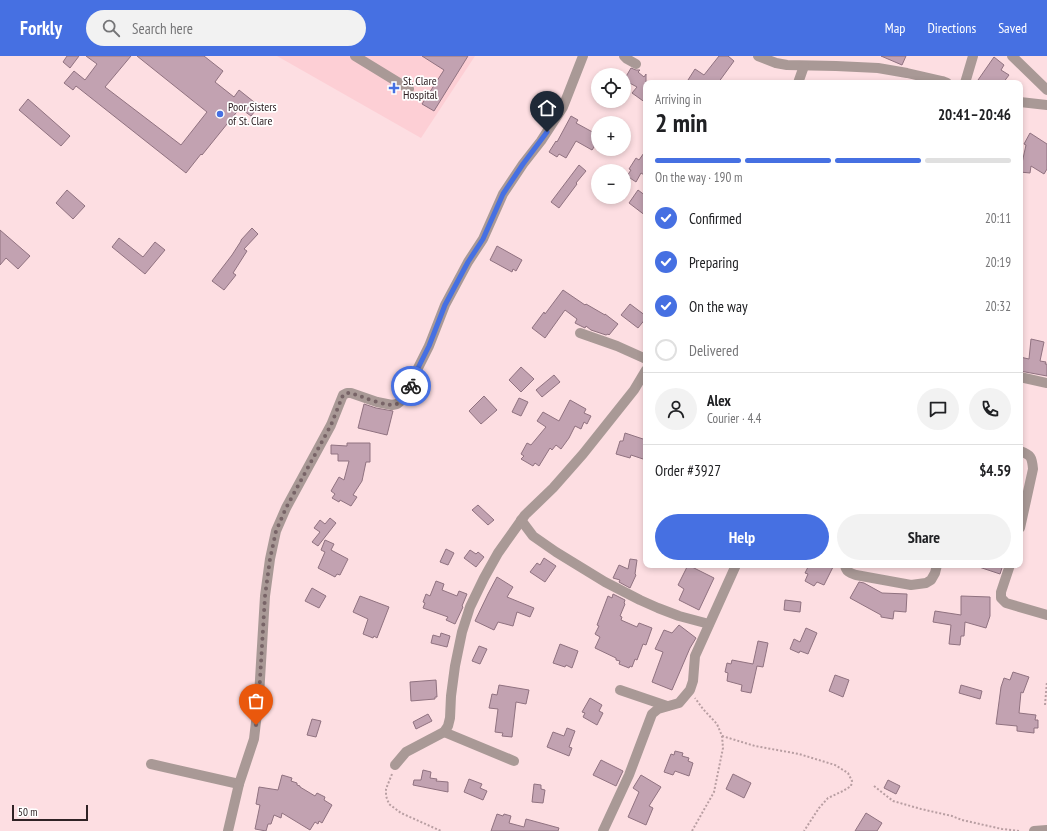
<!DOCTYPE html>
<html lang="en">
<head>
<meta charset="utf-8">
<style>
  body { margin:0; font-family:"PT Sans Narrow",sans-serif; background:#f2f2f2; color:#202124; height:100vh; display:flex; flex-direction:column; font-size:15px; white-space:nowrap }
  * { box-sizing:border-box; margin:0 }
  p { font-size:13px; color:#757577 }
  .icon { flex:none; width:22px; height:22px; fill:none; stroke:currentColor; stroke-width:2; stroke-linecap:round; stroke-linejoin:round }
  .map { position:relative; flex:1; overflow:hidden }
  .panel { position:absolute; left:643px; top:24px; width:380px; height:488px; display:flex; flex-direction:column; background:#fff; border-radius:8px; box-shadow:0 2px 6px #0003 }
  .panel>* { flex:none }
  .fabs { position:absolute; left:591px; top:12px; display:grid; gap:8px }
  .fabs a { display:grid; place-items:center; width:40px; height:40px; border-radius:50%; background:#fff; box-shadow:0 2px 6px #0003; font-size:20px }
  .scale { position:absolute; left:12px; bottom:10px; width:76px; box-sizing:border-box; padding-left:4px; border:2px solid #302225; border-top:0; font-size:11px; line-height:14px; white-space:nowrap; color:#302225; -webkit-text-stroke:3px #fff; paint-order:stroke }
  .pin { position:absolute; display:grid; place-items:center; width:34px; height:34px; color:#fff; margin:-41px -17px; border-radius:50% 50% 50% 0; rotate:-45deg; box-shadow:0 0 4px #0007 }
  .pin .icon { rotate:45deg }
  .courier { position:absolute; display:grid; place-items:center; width:40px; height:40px; margin:-20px; border:3px solid #4670e2; border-radius:50%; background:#fff; color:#222; box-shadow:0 1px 5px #0007 }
  .head em { font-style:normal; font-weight:700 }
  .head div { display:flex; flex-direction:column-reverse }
  .head { display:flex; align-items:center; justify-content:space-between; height:68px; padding:0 12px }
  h1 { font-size:26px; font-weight:700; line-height:30px }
  .bar { display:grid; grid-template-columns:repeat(4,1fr); gap:6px 4px; align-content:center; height:48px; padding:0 12px }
  .bar i { height:5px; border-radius:3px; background:#e0e0e0 }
  .bar .selected { background:#4670e2 }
  .bar p { grid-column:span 4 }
  .line { display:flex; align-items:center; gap:10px; padding:0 12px; border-top:1px solid #e0e0e0 }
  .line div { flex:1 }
  .round { display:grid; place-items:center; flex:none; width:42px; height:42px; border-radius:21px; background:#f2f2f2 }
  ol { padding:0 12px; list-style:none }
  li { display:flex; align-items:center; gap:12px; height:44px }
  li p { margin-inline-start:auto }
  li .icon { padding:4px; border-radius:50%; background:#4670e2; color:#fff; stroke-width:4 }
  li:last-child { color:#757577 }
  li i { width:22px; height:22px; border:2px solid #e0e0e0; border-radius:50% }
  .button { display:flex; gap:8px; margin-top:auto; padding:8px 12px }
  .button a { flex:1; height:46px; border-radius:24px; background:#4670e2; color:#fff; font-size:16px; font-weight:700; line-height:46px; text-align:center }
  .button a+a { background:#f2f2f2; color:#202124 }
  header { display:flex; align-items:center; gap:24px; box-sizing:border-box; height:56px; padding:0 20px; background:#4670e2; color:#fff }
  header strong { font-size:19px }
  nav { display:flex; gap:22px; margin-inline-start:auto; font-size:14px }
  .search { width:280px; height:36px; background:#f2f2f2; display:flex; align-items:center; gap:10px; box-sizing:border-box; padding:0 14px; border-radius:22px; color:#757577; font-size:15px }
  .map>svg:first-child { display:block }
  .built { fill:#fdcfd5 }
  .building { fill:#c2a2b1; stroke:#907280 }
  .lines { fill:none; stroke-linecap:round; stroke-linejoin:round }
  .path { stroke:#b89ea2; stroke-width:2; stroke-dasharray:2 2; stroke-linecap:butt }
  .minor { stroke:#a99996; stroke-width:10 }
  .done { stroke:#786467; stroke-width:4; stroke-dasharray:0 7.2 }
  .route { stroke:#4670e2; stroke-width:5 }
  .poi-dot { fill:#4670e2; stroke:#fff; stroke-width:1.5 }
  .labels { text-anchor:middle; stroke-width:3.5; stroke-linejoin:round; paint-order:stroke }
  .poi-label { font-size:12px; fill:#302225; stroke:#fff; text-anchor:start }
</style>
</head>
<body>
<header>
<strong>Forkly</strong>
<div class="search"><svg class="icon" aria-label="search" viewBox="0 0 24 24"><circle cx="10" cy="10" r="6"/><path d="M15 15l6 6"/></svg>Search here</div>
<nav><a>Map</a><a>Directions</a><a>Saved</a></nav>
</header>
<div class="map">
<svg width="1047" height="775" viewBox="0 0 1047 775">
  <rect width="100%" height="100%" fill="#fddee2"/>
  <!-- built -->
  <polygon class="built" points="277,0 475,0 421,82"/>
  <!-- building -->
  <g class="building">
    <polygon points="67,0 79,0 70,12 63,6"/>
    <polygon points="86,0 131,0 105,31 181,89 207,56 137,0 204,0 223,15 215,26 234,41 239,34 259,50 251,60 240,52 202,99 201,98 186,117 76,30 73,34 64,27 74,15 85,24 97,8"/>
    <polygon points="422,0 468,0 434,55 422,48 444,14"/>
    <polygon points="719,0 728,0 734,5 718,27 692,27 688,24 695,13 704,19"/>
    <polygon points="881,0 906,0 902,9"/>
    <polygon points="994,1 1004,9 1001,14 1009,19 1003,27 982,27 978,24"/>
    <polygon points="631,12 636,14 640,14 638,16 644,21 646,18 646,47 632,37 637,31 624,24"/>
    <polygon points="28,43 70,80 61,90 19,54"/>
    <polygon points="571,60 578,64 576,67 598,79 598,85 592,94 576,85 566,102 559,98 557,101 549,96 556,85 557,86"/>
    <polygon points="1030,77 1047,88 1047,113 1044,118 1031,110 1030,117 1020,116 1026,89 1024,88"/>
    <polygon points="646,94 646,120 641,117 636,126 627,120 631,114 629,113 636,102 639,104"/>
    <polygon points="579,109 586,115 576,127 577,128 559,152 551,146"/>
    <polygon points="67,134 85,150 73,163 56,147"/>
    <polygon points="638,134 646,140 646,160 629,147"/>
    <polygon points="252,172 258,178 244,193 247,195 233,217 236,219 224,234 212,225 232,199 241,185 241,184"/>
    <polygon points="0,174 30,200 18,213 6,202 0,209"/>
    <polygon points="119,182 143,201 155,186 165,194 145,218 112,191"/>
    <polygon points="497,190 522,204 516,215 513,213 512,216 490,204"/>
    <polygon points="563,234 585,249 586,248 605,259 605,258 618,268 609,279 608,278 606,279 591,274 586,270 585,272 575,267 577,263 565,254 545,282 532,272 544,256 545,258"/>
    <polygon points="630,248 646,260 646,262 638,272 621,259"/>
    <polygon points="1031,283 1044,286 1040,305 1046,306 1045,308 1047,308 1047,320 1020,315 1020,301 1029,303"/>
    <polygon points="521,311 534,323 521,336 509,324"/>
    <polygon points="554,319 560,326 542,341 536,334"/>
    <polygon points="484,340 497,354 481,368 469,355"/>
    <polygon points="519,342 528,346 521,360 512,356"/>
    <polygon points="570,344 586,353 584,357 591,360 587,368 584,366 581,373 575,370 569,382 561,393 556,389 552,394 550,392 539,410 535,407 533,410 521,403 524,400 521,398 527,387 531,389 546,371 537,365 543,356 559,365"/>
    <polygon points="364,348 376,352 393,355 387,379 358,372"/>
    <polygon points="625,377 646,384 646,404 631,399 630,402 616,398 620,385 623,385"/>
    <polygon points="347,387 370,387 370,406 366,406 362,425 353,439 357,441 351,450 340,444 339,446 332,442 335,438 331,435 339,421 344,424 349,405 338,405 338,398 331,398 331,389 347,390"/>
    <polygon points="478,449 494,464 488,469 472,454"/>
    <polygon points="330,462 336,467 318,490 312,486 320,476 314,472 320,464 325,468"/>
    <polygon points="325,484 334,488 331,494 348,503 340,519 337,518 335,521 318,512 325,496 321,494"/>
    <polygon points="446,493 454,497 448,509 440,506"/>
    <polygon points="470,494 476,498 478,496 484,501 476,511 464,502"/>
    <polygon points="544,502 556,510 545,526 530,516 537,507 540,509"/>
    <polygon points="630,503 637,504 635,518 636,519 630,532 619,526 620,524 613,522 619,509 628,513"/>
    <polygon points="688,509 714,522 699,554 679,544 684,533 678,529"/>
    <polygon points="809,509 834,509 824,529 817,526 814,530 805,525 808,518 805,517"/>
    <polygon points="979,509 1003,509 1000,518 979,511"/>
    <polygon points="497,521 513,531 507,541 534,552 530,561 517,556 513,570 498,566 494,574 475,565 488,538"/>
    <polygon points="436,525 444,528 442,534 457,540 459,535 467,538 462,550 463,551 455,568 446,564 448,561 423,552 425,547 423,546 426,538 430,540"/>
    <polygon points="859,526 864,527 882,537 907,538 906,556 894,555 893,563 881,561 881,559 850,542"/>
    <polygon points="312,532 326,540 319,552 305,545"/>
    <polygon points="613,538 625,544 624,547 625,548 620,560 622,561 621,564 637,571 639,567 652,572 646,589 643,588 637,604 635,603 632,611 630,610 629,612 619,608 620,605 616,604 616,602 595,592 600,581 595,578 599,570 597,569 608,540 612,542"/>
    <polygon points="360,540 389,551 377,582 374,580 373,582 363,578 368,563 353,556"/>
    <polygon points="961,540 990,541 990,560 986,572 965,566 964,580 961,580 960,589 949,588 951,569 933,566 935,555 961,559"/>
    <polygon points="785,544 801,546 800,556 784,554"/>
    <polygon points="679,569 696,582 690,592 672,634 652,626 663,596 655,593 664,574 672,577"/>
    <polygon points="806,572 817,577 808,598 800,595 799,597 790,593 794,583 800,586"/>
    <polygon points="441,577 450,580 447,591 431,587 433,579 440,581"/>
    <polygon points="758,585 768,587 763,611 757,610 751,637 741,635 742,629 727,625 728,617 725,616 727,607 731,608 732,604 753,608"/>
    <polygon points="560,588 578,595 572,612 566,609 565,611 553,607"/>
    <polygon points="479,590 487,593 480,608 472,605"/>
    <polygon points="1013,616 1029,621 1023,637 1021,636 1019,657 1036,659 1035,664 1038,664 1038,672 1034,672 1034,677 1017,675 1017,670 996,668 1001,631 1004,622 1010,624"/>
    <polygon points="835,619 849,624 843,641 829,635"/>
    <polygon points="436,624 437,641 435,641 435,643 411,645 410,626"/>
    <polygon points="499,629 529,634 526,648 516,646 512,681 502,680 503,677 495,676 498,653 489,652 492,638 497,639"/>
    <polygon points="961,629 982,635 980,643 959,637"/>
    <polygon points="590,642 602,649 599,655 603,657 597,669 583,661 585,657 582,656"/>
    <polygon points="428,658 432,665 416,673 413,666"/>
    <polygon points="312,663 321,665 316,681 307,679"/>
    <polygon points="567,672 575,675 569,691 572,692 569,700 547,691 553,676 564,680"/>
    <polygon points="675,695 683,697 682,700 689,702 688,705 693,707 689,720 675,715 673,719 664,716 671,698 674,699"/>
    <polygon points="601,704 623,715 616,730 593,719"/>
    <polygon points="423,714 431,716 430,722 437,723 436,725 448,726 448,736 413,729 414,724 421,724"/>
    <polygon points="733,718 751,727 744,742 726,733"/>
    <polygon points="282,719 292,722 291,725 297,727 297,729 300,730 300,731 315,740 317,737 325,741 324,744 332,749 322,767 319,765 318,768 315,766 310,774 282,757 281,762 274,759 271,768 268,768 266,775 255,773 260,749 256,748 259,731 278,734"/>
    <polygon points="641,719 661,731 649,750 653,752 646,769 628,761 639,736 633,732"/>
    <polygon points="469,723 482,728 480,732 487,735 483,744 464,736"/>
    <polygon points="888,724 900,730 896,738 884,732"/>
    <polygon points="534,728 541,729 541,733 545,734 543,747 532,746"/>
    <polygon points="866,757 882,767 877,775 855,775"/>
    <polygon points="497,758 503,760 504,758 511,760 509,767 524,771 526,763 559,772 558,775 491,775"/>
  </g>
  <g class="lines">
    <!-- path -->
    <g class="path">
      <polyline points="1045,649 1047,625"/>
      <polyline points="722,680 755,690 799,698 835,709 848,717 852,725 851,730 843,735 828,742 819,752 804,775"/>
      <polyline points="392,718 386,733 386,740 389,748 401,757 441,775"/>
      <polyline points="874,730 893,745 921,753 952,760 962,764 1002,773 1019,775"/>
      <polyline points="692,775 714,736 723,692 722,680 717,668 703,653 695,642"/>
    </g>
    <!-- minor -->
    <g class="minor">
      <polyline points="355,0 409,33"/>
      <polyline points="624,0 627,3 636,8"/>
      <polyline points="758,0 776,7 787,9 836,10 878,12 907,17 942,25 947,27"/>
      <polyline points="1012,0 1047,34"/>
      <polyline points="798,27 804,10"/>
      <polyline points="965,27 973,0"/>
      <polyline points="1020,46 1047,49"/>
      <polyline points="580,277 617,290 646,303"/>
      <polyline points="1020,321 1047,327"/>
      <path d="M1020,395C1031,399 1032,401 1033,413L1020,472"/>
      <polyline points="521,464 533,480 556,496 605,526 640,544 658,552 679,560 709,568"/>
      <path d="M845,509C846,516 850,517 856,519L911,529L926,527L931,524L935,517L937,509"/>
      <polyline points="1010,509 1001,536 1001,542 1006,547 1047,559"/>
      <polyline points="620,634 667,650"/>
      <polyline points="444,676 514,705"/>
      <polyline points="151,708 239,728"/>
      <polyline points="395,709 406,696 444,676 448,670 450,662 451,640 455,610 462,576 470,551 484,522 498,497 525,459 553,432 583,398 634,334 646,314"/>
      <polyline points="228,775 239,728 254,683 259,640 265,540 270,503 276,475 286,452 331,369 343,339 347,337 351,337 377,346 392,349 397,348 406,341 410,332 414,320 429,290 445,249 468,206 483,183 503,138 523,108 541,85 563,51 583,0"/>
      <polyline points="603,775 629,719 652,658 658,653 679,647 690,634 693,625 695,600 736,509"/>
      <polyline points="1034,775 1047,774"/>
    </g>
  </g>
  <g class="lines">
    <!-- done -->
    <path class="done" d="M256,669L259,640L265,540L270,503L276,475L286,452L331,369L343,339L347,337H351C361,340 388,352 397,348C404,345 408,337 411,330"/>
    <!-- route -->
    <polyline class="route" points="411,330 414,320 429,290 445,249 468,206 483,183 503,138 523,108 547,76"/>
  </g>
  <!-- markers -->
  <g class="poi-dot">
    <path d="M392 26h4v4h4v4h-4v4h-4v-4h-4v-4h4z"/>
    <circle cx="220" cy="58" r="4"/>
  </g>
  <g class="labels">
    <!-- poi labels -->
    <g class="poi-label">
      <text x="403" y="29">St. Clare<tspan x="403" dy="14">Hospital</tspan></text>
      <text x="228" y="55">Poor Sisters<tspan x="228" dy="14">of St. Clare</tspan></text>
    </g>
  </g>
</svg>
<div class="fabs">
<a><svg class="icon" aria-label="locate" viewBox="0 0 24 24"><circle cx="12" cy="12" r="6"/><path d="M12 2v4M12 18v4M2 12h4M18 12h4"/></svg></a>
<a>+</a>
<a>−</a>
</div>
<div class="scale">50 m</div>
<div class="pin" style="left:256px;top:669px;background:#ea580c"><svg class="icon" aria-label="bag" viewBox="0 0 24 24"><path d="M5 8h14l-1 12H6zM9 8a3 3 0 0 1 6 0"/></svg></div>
<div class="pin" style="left:547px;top:76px;background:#1f2937"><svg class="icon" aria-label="home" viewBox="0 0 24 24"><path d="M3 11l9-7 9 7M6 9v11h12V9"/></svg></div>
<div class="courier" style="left:411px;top:330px"><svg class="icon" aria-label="bike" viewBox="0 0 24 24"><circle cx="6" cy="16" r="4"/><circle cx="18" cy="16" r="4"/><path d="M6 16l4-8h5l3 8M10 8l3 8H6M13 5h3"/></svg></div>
<section class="panel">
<div class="head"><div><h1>2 min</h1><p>Arriving in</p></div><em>20:41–20:46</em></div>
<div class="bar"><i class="selected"></i><i class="selected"></i><i class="selected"></i><i></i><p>On the way · 190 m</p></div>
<ol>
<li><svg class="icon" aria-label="check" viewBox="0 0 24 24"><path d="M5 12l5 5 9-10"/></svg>Confirmed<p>20:11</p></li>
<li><svg class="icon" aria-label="check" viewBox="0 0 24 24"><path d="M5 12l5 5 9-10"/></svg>Preparing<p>20:19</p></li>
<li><svg class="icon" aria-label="check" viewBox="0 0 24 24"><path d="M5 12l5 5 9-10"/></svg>On the way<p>20:32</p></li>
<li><i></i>Delivered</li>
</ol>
<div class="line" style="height:72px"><a class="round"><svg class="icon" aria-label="person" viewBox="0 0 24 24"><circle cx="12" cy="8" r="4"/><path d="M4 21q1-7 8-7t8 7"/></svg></a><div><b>Alex</b><p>Courier · 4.4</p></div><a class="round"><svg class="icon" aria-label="chat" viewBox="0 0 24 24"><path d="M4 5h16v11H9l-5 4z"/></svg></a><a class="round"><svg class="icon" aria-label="phone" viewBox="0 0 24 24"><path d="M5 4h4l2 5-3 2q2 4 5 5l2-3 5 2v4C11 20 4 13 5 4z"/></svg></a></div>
<div class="line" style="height:52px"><div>Order #3927</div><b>$4.59</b></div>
<div class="button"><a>Help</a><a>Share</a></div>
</section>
</div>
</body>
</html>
